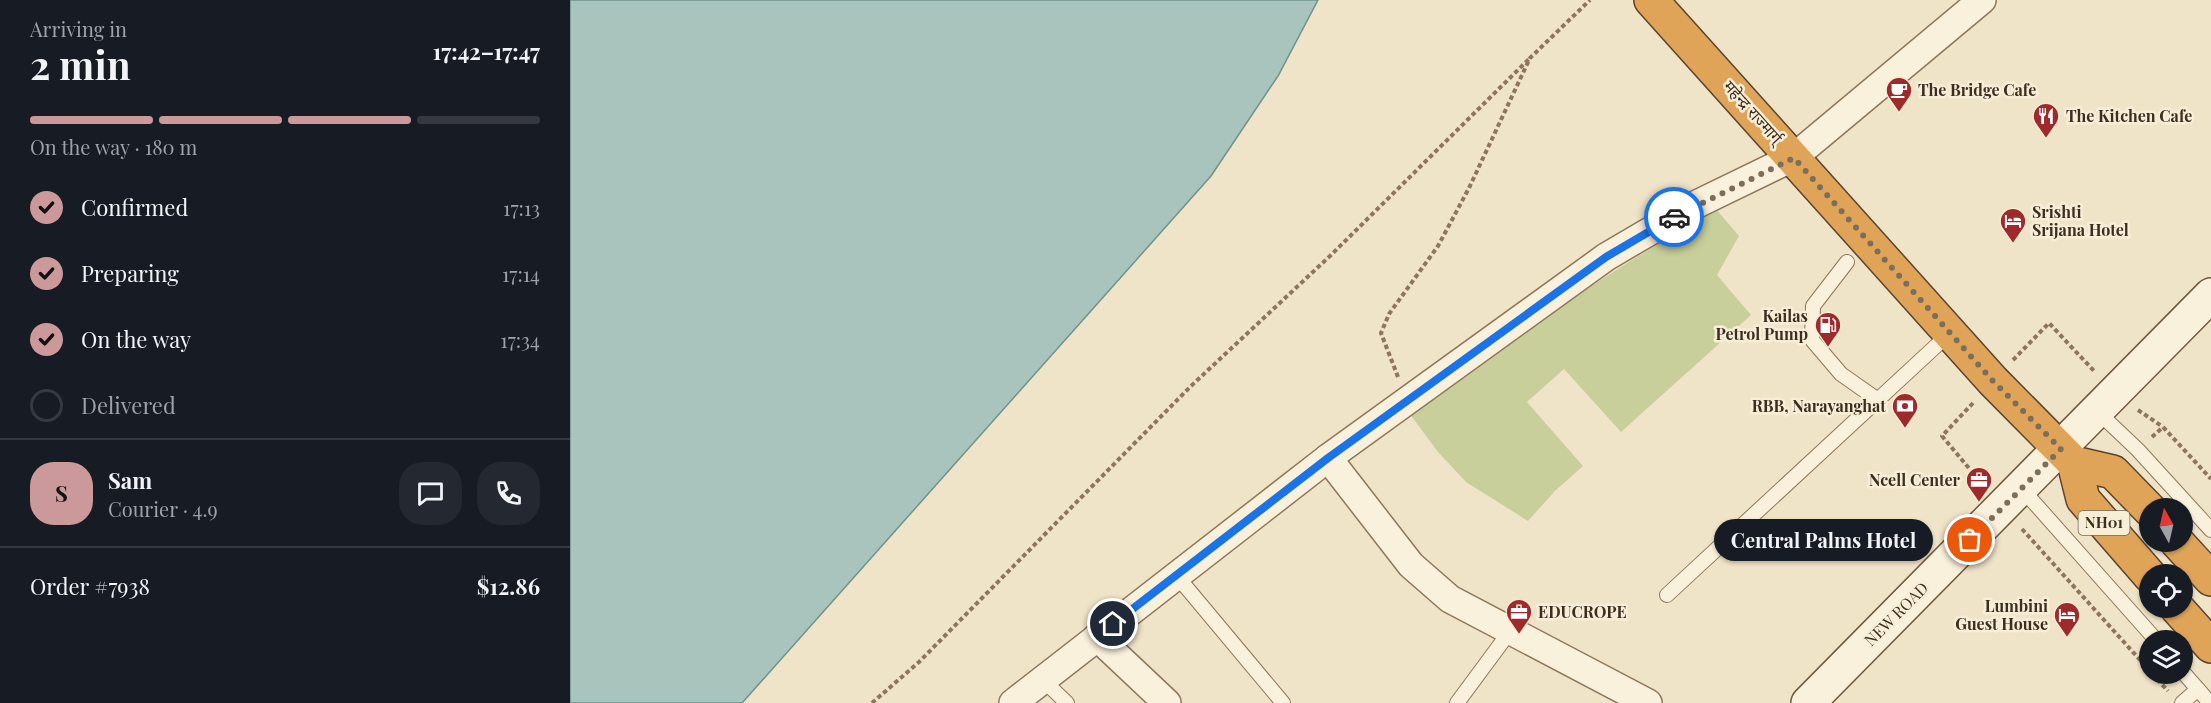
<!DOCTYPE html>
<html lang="en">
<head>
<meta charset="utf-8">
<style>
  body { margin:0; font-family:"Playfair Display","Noto Sans Devanagari",serif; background:#242831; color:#f1f3f6; height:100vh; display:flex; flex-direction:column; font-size:22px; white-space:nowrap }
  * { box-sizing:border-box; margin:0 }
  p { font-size:20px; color:#9ea1a6 }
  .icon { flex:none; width:33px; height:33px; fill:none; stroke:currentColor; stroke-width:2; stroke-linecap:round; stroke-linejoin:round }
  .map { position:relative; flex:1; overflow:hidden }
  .side { display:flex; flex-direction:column; background:#171b24; width:570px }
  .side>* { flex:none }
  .needle { width:39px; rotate:352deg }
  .buttons { position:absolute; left:1569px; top:498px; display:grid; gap:12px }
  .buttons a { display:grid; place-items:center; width:54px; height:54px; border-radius:50%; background:#171b24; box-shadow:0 2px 4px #0004; font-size:30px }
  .pin { position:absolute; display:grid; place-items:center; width:51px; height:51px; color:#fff; margin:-26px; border:3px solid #fff; border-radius:50%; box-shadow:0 2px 6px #0007 }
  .courier { position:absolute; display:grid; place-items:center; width:60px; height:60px; margin:-30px; border:4px solid #1a73e8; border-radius:50%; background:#fff; color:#222; box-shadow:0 2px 8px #0007 }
  .bubble { position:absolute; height:42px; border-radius:21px; background:#171b24; box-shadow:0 2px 4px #0004; font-size:20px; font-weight:700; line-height:42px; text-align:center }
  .headline em { font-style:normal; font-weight:700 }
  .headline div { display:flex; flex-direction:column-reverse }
  .headline { display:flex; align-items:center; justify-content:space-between; height:102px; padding:0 30px }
  h1 { font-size:39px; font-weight:700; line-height:45px }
  .bar { display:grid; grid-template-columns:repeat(4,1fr); gap:9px 6px; align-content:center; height:72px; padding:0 30px }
  .bar i { height:8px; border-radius:4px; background:#363941 }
  .bar .current { background:#cc999b }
  .bar p { grid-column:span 4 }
  .line { display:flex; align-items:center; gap:15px; padding:0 30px; border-top:2px solid #363941 }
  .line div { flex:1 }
  .round { display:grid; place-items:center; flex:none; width:63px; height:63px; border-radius:24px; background:#242831 }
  ol { padding:0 30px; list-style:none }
  li { display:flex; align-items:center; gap:18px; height:66px }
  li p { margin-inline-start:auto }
  li .icon { padding:6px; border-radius:50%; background:#cc999b; color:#111; stroke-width:4 }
  li:last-child { color:#9ea1a6 }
  li i { width:33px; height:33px; border:3px solid #363941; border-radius:50% }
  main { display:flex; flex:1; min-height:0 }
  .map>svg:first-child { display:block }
  .green { fill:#c9cf9b }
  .water { fill:#a9c4bc; stroke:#6f938a; stroke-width:1.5 }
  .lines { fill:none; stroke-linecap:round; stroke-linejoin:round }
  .lane-casing { stroke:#8d765c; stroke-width:16 }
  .street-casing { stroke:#8d765c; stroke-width:30 }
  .secondary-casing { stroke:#6f573f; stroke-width:36 }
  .highway-casing { stroke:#5b4430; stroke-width:36 }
  .path { stroke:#8d765c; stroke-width:4; stroke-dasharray:4.5 3; stroke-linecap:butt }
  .lane { stroke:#faf1dc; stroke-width:14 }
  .street { stroke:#faf1dc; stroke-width:27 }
  .secondary { stroke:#faf1dc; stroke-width:33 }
  .highway { stroke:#e0a458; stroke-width:33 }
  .done { stroke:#7c6e5b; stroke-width:6; stroke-dasharray:0 10.8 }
  .route { stroke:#1a73e8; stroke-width:8 }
  .labels { text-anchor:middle; stroke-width:5; stroke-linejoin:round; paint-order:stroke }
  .shield { fill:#f7eed8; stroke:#756857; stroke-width:1.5 }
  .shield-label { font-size:15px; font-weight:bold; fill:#3d2e20 }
  .poi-label { font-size:16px; font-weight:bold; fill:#3d2e20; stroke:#f7eed8; text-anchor:start }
  .street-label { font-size:16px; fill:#3d2e20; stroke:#f7eed8 }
</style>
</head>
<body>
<main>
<section class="side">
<div class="headline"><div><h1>2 min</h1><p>Arriving in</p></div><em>17:42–17:47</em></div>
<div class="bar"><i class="current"></i><i class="current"></i><i class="current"></i><i></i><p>On the way · 180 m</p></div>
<ol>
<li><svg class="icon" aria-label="check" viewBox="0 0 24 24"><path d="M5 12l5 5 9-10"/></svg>Confirmed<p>17:13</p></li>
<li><svg class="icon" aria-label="check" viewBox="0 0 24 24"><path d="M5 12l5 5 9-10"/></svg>Preparing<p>17:14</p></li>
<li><svg class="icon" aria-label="check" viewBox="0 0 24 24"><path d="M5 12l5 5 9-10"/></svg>On the way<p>17:34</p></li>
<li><i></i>Delivered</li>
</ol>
<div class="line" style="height:108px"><b class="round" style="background:#cc999b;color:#111">S</b><div><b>Sam</b><p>Courier · 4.9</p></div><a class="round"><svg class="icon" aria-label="chat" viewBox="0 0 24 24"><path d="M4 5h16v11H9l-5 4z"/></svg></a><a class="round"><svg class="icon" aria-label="phone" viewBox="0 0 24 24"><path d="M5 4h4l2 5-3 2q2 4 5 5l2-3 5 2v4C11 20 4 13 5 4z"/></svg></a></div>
<div class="line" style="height:78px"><div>Order #7938</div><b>$12.86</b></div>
</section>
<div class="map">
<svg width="1641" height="703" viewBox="0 0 1641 703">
  <rect width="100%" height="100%" fill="#f0e4c8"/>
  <!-- green -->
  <path class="green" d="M1146,209L1169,236L1147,275L1181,315L1051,432L994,369L957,402L1013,466L985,491L958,521L896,482L868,452L839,413C938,340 1040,271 1146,209Z"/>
  <!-- water -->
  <polygon class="water" points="0,0 748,0 708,76 641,176 172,703 0,703"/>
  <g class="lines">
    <!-- lane casing -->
    <g class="lane-casing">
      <g id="lane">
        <polyline points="1277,262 1243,306 1242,340 1271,374 1308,400"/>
        <polyline points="1528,412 1568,450 1641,530"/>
        <polyline points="1452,489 1586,640"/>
        <polyline points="606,575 713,703"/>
        <polyline points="1097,595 1380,333"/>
        <polyline points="1612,671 1640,703"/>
        <polyline points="473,680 497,703"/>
        <polyline points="887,703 941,630"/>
        <polyline points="1612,703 1628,689"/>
      </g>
    </g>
    <!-- street casing -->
    <g class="street-casing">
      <g id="street">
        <polyline points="758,458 841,565 880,599 1078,703"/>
        <polyline points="527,637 597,703"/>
        <polyline points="443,703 758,458 1036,257 1123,206 1224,157 1412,0"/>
      </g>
    </g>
    <!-- secondary casing -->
    <g class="secondary-casing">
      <polyline id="secondary" points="1238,703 1641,295"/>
    </g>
    <!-- highway casing -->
    <g class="highway-casing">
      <g id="highway">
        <polyline points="1081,0 1423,381 1504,463 1543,472 1580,510"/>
        <polyline points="1504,463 1513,499 1580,576"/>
        <polyline points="1607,542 1641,579"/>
        <polyline points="1607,608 1641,646"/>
      </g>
    </g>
    <!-- path -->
    <g class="path">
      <polyline points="1443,360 1479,323 1524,371"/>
      <polyline points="828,377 811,333 819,314 868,246 899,188 960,58 1020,0"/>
      <polyline points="1403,403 1372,436 1413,485"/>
      <polyline points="1568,410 1593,427"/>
      <polyline points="1582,437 1593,427 1641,479"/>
      <polyline points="1452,529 1580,671"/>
      <polyline points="1582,674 1598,691"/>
      <polyline points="302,703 349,662 621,386 760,256 960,58"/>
    </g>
    <!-- lane -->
    <use href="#lane" class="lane"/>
    <!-- street -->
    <use href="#street" class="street"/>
    <!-- secondary -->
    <use href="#secondary" class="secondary"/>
    <!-- highway -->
    <use href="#highway" class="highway"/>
  </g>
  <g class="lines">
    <!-- done -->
    <polyline class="done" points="1104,217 1224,158 1423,381 1491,449 1400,540"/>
    <!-- route -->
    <polyline class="route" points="543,624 758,458 1036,257 1104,217"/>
  </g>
  <!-- icons -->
  <defs>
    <g id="cafe-pin" transform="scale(1.35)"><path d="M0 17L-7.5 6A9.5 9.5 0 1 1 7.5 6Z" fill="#9e2a2b" stroke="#f7eed8"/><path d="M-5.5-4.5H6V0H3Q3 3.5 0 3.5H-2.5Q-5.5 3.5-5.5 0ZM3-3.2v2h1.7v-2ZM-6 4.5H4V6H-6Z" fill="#fff"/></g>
    <g id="restaurant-pin" transform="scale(1.35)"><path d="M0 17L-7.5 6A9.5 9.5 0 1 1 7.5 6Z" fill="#9e2a2b" stroke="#f7eed8"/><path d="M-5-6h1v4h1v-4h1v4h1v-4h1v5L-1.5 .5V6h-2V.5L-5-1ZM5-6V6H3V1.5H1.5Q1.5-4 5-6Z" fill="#fff"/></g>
    <g id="hotel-pin" transform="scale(1.35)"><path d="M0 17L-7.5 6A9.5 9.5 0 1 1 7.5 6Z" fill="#9e2a2b" stroke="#f7eed8"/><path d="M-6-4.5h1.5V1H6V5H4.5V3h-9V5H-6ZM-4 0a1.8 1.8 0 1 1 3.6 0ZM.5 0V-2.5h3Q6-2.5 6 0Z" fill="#fff"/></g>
    <g id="fuel-pin" transform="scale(1.35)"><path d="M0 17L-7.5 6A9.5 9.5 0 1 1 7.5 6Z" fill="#9e2a2b" stroke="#f7eed8"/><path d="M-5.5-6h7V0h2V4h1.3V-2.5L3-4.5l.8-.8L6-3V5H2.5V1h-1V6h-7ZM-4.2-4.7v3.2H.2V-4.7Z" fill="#fff"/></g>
    <g id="bank-pin" transform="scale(1.35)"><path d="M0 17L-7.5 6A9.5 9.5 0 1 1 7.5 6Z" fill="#9e2a2b" stroke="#f7eed8"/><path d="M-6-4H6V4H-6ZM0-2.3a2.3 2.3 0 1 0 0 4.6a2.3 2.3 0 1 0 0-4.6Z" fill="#fff"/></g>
    <g id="office-pin" transform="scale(1.35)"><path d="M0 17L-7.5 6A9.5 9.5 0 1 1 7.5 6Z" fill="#9e2a2b" stroke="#f7eed8"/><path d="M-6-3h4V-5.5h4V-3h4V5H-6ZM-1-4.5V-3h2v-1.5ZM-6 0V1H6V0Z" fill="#fff"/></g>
  </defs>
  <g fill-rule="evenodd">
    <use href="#cafe-pin" x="1329" y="90"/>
    <use href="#restaurant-pin" x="1476" y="116"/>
    <use href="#hotel-pin" x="1443" y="221"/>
    <use href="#fuel-pin" x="1258" y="325"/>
    <use href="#bank-pin" x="1335" y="406"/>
    <use href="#office-pin" x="1409" y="480"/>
    <use href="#office-pin" x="949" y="612"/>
    <use href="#hotel-pin" x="1497" y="615"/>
  </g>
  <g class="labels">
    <!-- shield labels -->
    <rect class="shield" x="1508.5" y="511" width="51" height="24" rx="4.5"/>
    <g class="shield-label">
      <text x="1534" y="528">NH01</text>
    </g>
    <!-- poi labels -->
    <g class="poi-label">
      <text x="1348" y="96">The Bridge Cafe</text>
      <text x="1496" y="122">The Kitchen Cafe</text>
      <text x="1462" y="218">Srishti<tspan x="1462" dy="18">Srijana Hotel</tspan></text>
      <text x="1238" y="322" text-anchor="end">Kailas<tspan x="1238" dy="18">Petrol Pump</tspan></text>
      <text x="1316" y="412" text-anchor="end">RBB, Narayanghat</text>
      <text x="1390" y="486" text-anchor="end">Ncell Center</text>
      <text x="1478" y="612" text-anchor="end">Lumbini<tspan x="1478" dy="18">Guest House</tspan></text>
      <text x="968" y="618">EDUCROPE</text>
    </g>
    <!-- street labels -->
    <g class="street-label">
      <text transform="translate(1183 112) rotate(48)" y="6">महेन्द्र राज्मार्ग्</text>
      <text transform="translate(1326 614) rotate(-45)" y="6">NEW ROAD</text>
    </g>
  </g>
</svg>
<div class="buttons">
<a><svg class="needle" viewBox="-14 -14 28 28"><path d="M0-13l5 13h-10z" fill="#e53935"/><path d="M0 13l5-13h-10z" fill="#9ea1a6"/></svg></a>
<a><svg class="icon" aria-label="locate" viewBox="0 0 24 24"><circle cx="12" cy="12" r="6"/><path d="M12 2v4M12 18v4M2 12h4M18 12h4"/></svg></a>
<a><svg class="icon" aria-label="layers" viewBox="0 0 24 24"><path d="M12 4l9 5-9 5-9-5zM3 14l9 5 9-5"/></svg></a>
</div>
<div class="pin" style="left:1400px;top:540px;background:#ea580c"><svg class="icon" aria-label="bag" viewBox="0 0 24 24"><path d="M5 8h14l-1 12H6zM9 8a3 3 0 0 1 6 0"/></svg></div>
<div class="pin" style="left:543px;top:624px;background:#1f2937"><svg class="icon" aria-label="home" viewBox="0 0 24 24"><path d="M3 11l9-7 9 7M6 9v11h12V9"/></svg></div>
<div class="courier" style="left:1104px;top:217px"><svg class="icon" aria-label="car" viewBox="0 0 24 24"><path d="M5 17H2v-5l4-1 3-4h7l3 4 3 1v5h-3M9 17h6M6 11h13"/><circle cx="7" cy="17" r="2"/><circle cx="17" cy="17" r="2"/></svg></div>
<div class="bubble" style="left:1144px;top:519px;width:219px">Central Palms Hotel</div>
</div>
</main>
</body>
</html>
